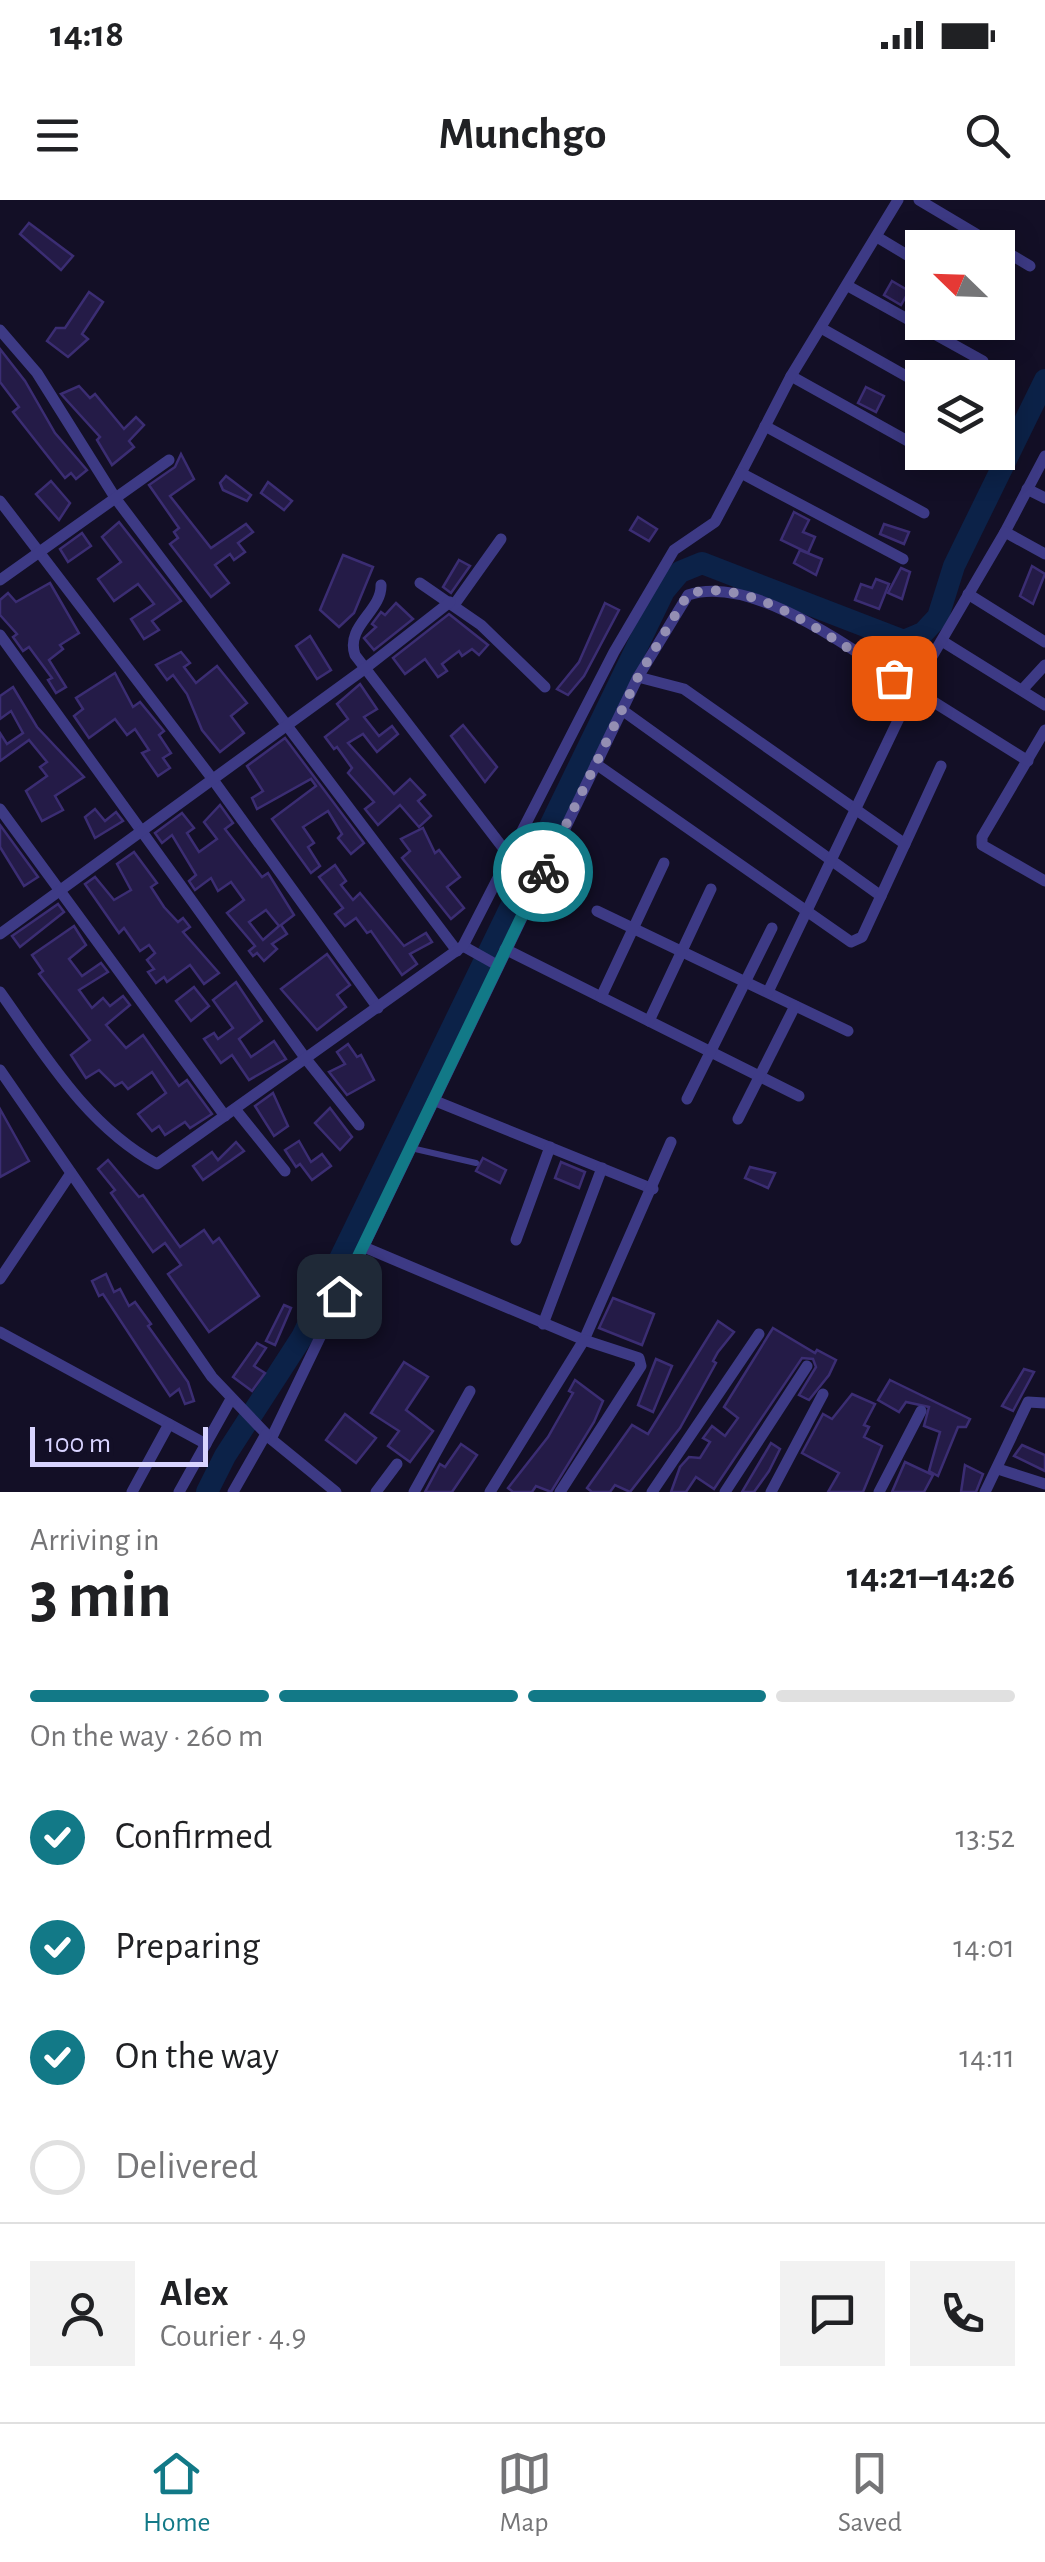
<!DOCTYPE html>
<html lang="en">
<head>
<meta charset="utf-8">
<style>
  body { margin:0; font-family:"Alegreya Sans",sans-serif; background:#f2f2f2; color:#202124; height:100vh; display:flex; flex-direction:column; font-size:38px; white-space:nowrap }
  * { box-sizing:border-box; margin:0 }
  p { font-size:32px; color:#757577 }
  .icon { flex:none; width:55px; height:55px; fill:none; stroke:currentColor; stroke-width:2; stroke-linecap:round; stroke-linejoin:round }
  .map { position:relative; height:1292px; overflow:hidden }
  .drawer { display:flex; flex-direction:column; background:#fff; flex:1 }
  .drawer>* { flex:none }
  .needle { width:65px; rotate:293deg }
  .fabs { position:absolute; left:905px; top:30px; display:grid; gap:20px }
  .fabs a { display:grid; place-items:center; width:110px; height:110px; border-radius:0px; background:#fff; box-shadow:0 5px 25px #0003; font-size:50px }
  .scale { position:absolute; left:30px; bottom:25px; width:178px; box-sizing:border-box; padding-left:10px; border:5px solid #d9d4ff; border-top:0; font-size:28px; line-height:35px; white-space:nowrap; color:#d9d4ff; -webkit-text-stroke:8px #130f26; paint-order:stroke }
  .pin { position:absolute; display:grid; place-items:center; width:85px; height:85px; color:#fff; margin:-42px; border-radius:20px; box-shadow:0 5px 15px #0006 }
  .courier { position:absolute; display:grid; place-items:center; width:100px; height:100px; margin:-50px; border:8px solid #127987; border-radius:50%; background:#fff; color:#222; box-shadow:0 2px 12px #0007 }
  .summary em { font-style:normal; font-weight:600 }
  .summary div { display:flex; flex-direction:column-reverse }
  .summary { display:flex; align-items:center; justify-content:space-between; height:170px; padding:0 30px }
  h1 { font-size:65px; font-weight:600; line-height:75px }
  .bar { display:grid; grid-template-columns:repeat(4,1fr); gap:15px 10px; align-content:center; height:120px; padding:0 30px }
  .bar i { height:12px; border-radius:8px; background:#e0e0e0 }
  .bar .selected { background:#127987 }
  .bar p { grid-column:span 4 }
  .line { display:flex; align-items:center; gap:25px; padding:0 30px; border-top:2px solid #e0e0e0 }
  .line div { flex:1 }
  .round { display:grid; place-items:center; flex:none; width:105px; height:105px; border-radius:0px; background:#f2f2f2 }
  ol { padding:0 30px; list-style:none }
  li { display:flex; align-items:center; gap:30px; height:110px }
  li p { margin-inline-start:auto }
  li .icon { padding:10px; border-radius:50%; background:#127987; color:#fff; stroke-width:4 }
  li:last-child { color:#757577 }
  li i { width:55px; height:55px; border:5px solid #e0e0e0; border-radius:50% }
  .status { display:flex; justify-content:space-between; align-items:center; height:70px; padding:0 50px; background:#fff; direction:ltr }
  .status svg { height:28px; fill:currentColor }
  header { display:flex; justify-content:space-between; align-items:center; height:130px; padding:0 30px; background:#fff; font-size:45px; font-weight:600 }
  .tabs { display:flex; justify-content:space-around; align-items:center; height:140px; border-top:2px solid #e0e0e0; background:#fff; font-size:28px; color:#757577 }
  .tabs a { display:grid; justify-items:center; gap:5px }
  .tabs .selected { color:#127987 }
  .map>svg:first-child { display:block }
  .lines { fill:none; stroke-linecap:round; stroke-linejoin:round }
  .river { stroke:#0c2248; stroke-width:22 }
  .building { fill:#241b47; stroke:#3b2d73; stroke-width:2.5; fill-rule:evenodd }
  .lane { stroke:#3d3a85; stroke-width:6 }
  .street { stroke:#3d3a85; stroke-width:11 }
  .done { stroke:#948fb3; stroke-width:10; stroke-dasharray:0 18 }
  .route { stroke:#127987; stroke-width:12 }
</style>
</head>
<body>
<div class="status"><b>14:18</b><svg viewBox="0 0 49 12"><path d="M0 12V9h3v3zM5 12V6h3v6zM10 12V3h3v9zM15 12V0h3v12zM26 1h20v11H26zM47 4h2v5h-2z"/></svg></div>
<header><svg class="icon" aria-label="menu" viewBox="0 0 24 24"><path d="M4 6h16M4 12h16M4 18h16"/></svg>Munchgo<svg class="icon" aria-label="search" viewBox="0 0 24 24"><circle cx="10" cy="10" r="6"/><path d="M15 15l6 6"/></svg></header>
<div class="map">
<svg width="1045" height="1292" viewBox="0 0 1045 1292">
  <rect width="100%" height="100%" fill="#130f26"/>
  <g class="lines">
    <!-- river -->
    <polyline class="river" points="207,1292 225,1256 302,1137 664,391 680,372 702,363 904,441 923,433 938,417 954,366 1045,180"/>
  </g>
  <!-- building -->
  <g class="building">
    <polygon points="29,23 73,56 61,70 20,34"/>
    <polygon points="892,81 909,91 901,105 884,95"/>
    <polygon points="89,92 103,102 82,134 88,139 68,157 47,141 56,128 65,128"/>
    <polygon points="0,149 25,181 55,233 87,270 76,279 71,273 65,278 13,212 19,207 0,182"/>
    <polygon points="79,186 90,198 95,194 124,229 136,217 144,225 129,241 134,247 112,265 97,240 100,237 61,194"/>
    <polygon points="866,187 884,196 876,212 858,203"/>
    <polygon points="181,254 194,279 170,296 211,348 246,324 253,332 238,343 245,352 234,360 230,354 215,365 229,383 211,397 170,344 178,338 174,332 179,328 149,285 175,267"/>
    <polygon points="226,276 251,295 247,301 223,290 220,283"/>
    <polygon points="51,281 70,303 59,320 36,294"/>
    <polygon points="268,282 292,301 284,310 261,293"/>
    <polygon points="794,312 809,320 803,332 815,337 808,353 781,340"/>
    <polygon points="638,317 657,329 649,341 630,330"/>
    <polygon points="119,322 181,401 152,421 159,430 144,439 131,419 154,404 138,384 114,401 98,379 121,362 102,337"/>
    <polygon points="884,324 909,332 904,344 880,334"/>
    <polygon points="82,333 91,346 68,362 60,349"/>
    <polygon points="800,350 822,359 816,375 794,363"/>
    <polygon points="343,355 373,367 354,413 339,427 320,410"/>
    <polygon points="459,360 470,366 451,393 443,387"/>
    <polygon points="1032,366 1045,374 1033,404 1020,396"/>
    <polygon points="901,368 910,372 902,399 888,393"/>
    <polygon points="876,379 889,384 879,409 855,400 861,384 872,388"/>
    <polygon points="50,383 79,433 60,445 63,449 49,460 66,487 56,493 48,480 52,478 29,447 23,451 13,437 17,434 0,415 0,400 8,393 16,402"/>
    <polygon points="396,403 413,419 374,450 364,438 376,427 372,424 381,412 385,415"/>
    <polygon points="605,403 619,410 584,476 568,495 557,489 579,462"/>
    <polygon points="449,414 488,445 479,455 472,449 462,456 459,451 442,464 447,471 438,477 425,459 405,474 393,458"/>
    <polygon points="310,436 331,470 317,479 296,446"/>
    <polygon points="181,452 190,463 184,467 196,483 217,466 247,503 231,516 244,533 220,552 202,530 187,494 173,475 167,480 156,465"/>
    <polygon points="115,473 133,507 140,502 164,531 159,535 171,553 163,558 170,568 158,576 142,553 149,550 135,529 127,535 115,519 89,538 74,516 83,509 76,498"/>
    <polygon points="360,484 377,509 364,517 379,536 392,526 398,534 377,552 363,534 348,543 394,594 410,579 425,595 418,601 431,616 419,627 400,605 378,625 365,609 374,602 348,573 352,568 337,547 334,549 325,537 348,519 337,504"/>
    <polygon points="13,487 37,527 84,577 55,596 63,610 42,621 26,591 47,576 40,567 47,562 29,540 0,561 0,533 7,544 23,533 11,511 0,519 0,496"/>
    <polygon points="463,525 497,567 485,582 451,536"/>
    <polygon points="285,538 364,643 351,654 338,638 342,634 328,611 303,627 314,643 308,647 320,666 311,673 272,619 316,586 311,579 257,609 252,598 263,591 247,566"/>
    <path d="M220,605L233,623L225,629L262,677L268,673L294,715L281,725L287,734L272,744L277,749L264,761L257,753L253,756L249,751L255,746L227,713L244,700L231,682L218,691L211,678L195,690L189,681L196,675L172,635L162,643L155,633L182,613L194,628L187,633L199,652L217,639L204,622ZM266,710L279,726L263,740L249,722Z"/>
    <polygon points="95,609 105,621 116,612 123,621 95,638 85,617"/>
    <polygon points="0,625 38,677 24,686 0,647"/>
    <polygon points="423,628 435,653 439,650 460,677 447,687 464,708 451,719 402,658 410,651 401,639"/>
    <polygon points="134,652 157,683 151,687 164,707 178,722 183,718 190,727 183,732 219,773 204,784 190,765 167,782 164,777 156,783 148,772 154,769 147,760 155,753 149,745 140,751 124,728 119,733 85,684 95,677 114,700 131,690 117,664"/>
    <polygon points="577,654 588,661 577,685 563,677"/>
    <polygon points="335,665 346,681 341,685 353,700 360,693 404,746 426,733 432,742 410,754 417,764 402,775 371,731 367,733 356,718 345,726 335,714 343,708 319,677"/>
    <polygon points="58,704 64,712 20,747 12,736"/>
    <polygon points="74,726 86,745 69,759 82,776 101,763 108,772 79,790 92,808 103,798 110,806 123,796 130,805 106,825 126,848 143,835 179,886 187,880 212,914 190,928 185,922 165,935 159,926 152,931 138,914 166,893 152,872 128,889 122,882 115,886 99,870 86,878 71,855 90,840 39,774 43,771 32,755"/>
    <polygon points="327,754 350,785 337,795 346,807 317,830 281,789"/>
    <polygon points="236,782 262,821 239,839 251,857 274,841 286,859 249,880 232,855 221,863 204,839 214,833 218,839 233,828 213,800"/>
    <polygon points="194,787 209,806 191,821 176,801"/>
    <polygon points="348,844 357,857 361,855 374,880 347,895 329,872 345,864 337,852"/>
    <polygon points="273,893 288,926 274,936 255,906"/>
    <polygon points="330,908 352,937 340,950 315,923"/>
    <polygon points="0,909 29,961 0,977"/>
    <polygon points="299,941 311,962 322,954 331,966 312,980 300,964 296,967 285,950"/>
    <polygon points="236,942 244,951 203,980 193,966 212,952 218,960"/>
    <polygon points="483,958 506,970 500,983 476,971"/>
    <polygon points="108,960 139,997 143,995 180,1047 204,1030 213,1043 219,1038 259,1096 209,1132 168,1074 181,1065 165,1043 153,1052 111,993 115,990 98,969"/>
    <polygon points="561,962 585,972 579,988 555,978"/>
    <polygon points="750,967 775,973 768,988 745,978"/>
    <polygon points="106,1074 114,1092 120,1089 129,1106 135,1102 151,1124 148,1126 188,1182 194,1201 185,1204 179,1189 170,1196 103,1094 99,1096 92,1081"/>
    <polygon points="613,1098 654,1114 642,1145 599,1128"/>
    <polygon points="284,1105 291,1108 275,1145 266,1141"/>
    <polygon points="718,1121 734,1132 718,1152 713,1161 716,1163 680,1228 630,1292 615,1285 610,1292 592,1292 587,1288 632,1225 648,1234"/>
    <polygon points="773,1128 815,1153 817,1150 836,1160 829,1175 809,1200 799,1195 816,1167 813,1159 802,1158 714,1289 696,1277 686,1292 671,1292 680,1267 689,1257 700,1258 710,1242 703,1238 712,1226 725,1236 738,1218 724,1207"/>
    <polygon points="257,1143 266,1148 254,1166 265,1173 252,1191 233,1177"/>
    <polygon points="656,1159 672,1166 653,1212 638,1205"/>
    <polygon points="404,1162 428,1177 406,1210 433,1231 410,1262 388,1246 399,1231 371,1213"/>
    <polygon points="1024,1169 1034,1172 1013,1211 1002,1206"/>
    <polygon points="575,1180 603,1201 594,1222 551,1292 536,1286 532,1292 513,1292 508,1288 548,1237 573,1193 569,1191"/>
    <polygon points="890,1180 970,1219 966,1227 958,1227 938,1276 929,1271 940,1232 924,1226 929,1207 906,1202 899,1212 878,1200"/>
    <polygon points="852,1194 875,1204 864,1225 869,1227 864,1237 882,1246 863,1292 828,1292 839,1273 802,1253 823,1214 832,1219"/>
    <polygon points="345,1214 376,1238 356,1263 326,1240"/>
    <polygon points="771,1243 780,1249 769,1271 754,1292 742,1292"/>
    <polygon points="461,1244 477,1255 452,1292 425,1292 440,1264 445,1267"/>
    <polygon points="1022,1245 1045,1255 1045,1271 1014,1256"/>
    <polygon points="905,1262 933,1275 924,1292 892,1292"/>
    <polygon points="965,1265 983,1274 976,1292 961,1292"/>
  </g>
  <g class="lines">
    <!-- lane -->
    <polyline class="lane" points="411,948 476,963"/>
    <!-- street -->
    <g class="street">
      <polyline points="919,0 1030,66"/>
      <polyline points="877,37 922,64"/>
      <polyline points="848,86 983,161"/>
      <polyline points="821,128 922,185"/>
      <polyline points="0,130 37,173 116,299 457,751"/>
      <polyline points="791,176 922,249"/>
      <polyline points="765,226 924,313"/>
      <polyline points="929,252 946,262"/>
      <polyline points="741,273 791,176 898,0"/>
      <polyline points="1027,289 1045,298"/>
      <polyline points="0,301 211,577 378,808"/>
      <polyline points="1005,332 1045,256"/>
      <polyline points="0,380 169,260"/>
      <polyline points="420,383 481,425 545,487"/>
      <path d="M381,385C382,411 345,426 355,455L510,657"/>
      <polyline points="968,394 1045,442"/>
      <polyline points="454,405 501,339"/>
      <polyline points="0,435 306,859 359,925"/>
      <polyline points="942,441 1045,505"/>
      <polyline points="638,477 684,489 905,644"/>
      <polyline points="1022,490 1045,465"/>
      <polyline points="622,510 881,696"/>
      <polyline points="1045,530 982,637 982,645 1045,681"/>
      <polyline points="596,564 851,742 862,737 941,566"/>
      <polyline points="0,609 225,916"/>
      <polyline points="597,711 848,831"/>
      <polyline points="0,734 363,470 450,402"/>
      <polyline points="463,746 497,765"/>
      <polyline points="505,749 799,896"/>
      <path d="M0,792C45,855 87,926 157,964L463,746L614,452L674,350L715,322L741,273L903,359"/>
      <polyline points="768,792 913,489 1028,561"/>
      <polyline points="601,797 664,663"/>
      <polyline points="649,821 711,689"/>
      <polyline points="0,870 212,1177 271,1239 336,1292"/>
      <polyline points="687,899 772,728"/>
      <polyline points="433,900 653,989"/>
      <polyline points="235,909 285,971"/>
      <polyline points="738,919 795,806"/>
      <polyline points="516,1040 550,947"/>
      <polyline points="364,1047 584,1140 671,942"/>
      <polyline points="0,1079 71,973"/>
      <polyline points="543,1124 602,968"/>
      <polyline points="0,1132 206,1244"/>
      <path d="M271,1239L638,477L688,395C755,373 857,454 913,489L1005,332L1045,354"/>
      <polyline points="998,1269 1045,1284"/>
      <polyline points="132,1292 169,1224"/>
      <polyline points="179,1292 231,1199"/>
      <polyline points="233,1292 266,1234"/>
      <polyline points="376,1292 397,1264"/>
      <polyline points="414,1292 470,1191"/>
      <polyline points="490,1292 584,1140 639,1158 641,1166 560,1292"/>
      <polyline points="652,1292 759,1134"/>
      <polyline points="725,1292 807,1166"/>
      <polyline points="771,1292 823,1194"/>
      <polyline points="879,1292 921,1211"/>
      <polyline points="985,1292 1028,1202 1045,1203"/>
    </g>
  </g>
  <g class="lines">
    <!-- done -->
    <path class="done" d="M543,672L638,477L688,394C753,374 840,445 894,478"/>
    <!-- route -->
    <polyline class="route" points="339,1096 543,672"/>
  </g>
</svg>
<div class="fabs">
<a><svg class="needle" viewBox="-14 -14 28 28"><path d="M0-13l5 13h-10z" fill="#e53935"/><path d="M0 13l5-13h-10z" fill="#757577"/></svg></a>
<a><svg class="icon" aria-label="layers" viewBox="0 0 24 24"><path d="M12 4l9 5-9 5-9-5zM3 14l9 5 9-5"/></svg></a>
</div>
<div class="scale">100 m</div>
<div class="pin" style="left:894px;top:478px;background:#ea580c"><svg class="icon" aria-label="bag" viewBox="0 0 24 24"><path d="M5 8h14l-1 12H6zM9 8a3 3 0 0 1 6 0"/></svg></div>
<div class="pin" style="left:339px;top:1096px;background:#1f2937"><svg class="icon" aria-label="home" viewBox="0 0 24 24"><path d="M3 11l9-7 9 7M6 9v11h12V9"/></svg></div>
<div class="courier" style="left:543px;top:672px"><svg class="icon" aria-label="bike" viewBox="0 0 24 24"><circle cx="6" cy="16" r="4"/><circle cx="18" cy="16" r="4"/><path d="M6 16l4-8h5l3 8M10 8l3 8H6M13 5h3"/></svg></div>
</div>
<section class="drawer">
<div class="summary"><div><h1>3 min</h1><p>Arriving in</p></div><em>14:21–14:26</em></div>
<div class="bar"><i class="selected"></i><i class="selected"></i><i class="selected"></i><i></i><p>On the way · 260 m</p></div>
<ol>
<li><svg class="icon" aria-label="check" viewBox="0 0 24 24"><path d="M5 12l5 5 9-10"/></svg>Confirmed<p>13:52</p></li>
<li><svg class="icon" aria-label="check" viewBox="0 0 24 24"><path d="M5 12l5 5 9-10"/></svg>Preparing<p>14:01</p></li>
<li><svg class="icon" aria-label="check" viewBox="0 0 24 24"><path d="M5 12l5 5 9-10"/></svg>On the way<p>14:11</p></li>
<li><i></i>Delivered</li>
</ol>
<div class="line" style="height:180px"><a class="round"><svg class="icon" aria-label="person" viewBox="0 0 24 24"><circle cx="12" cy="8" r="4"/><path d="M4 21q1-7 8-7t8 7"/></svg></a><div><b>Alex</b><p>Courier · 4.9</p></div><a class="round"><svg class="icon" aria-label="chat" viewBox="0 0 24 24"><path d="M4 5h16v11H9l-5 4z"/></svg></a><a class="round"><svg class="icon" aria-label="phone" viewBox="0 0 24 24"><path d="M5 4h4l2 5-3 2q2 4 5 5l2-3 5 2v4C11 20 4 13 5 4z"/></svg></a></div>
</section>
<nav class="tabs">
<a class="selected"><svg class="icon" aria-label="home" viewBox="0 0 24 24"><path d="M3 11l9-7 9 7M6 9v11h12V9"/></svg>Home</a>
<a><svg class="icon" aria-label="map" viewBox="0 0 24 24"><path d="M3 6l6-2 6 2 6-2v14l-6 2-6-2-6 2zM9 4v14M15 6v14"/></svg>Map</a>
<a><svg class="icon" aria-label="saved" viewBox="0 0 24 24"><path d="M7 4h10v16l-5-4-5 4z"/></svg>Saved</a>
</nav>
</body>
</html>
